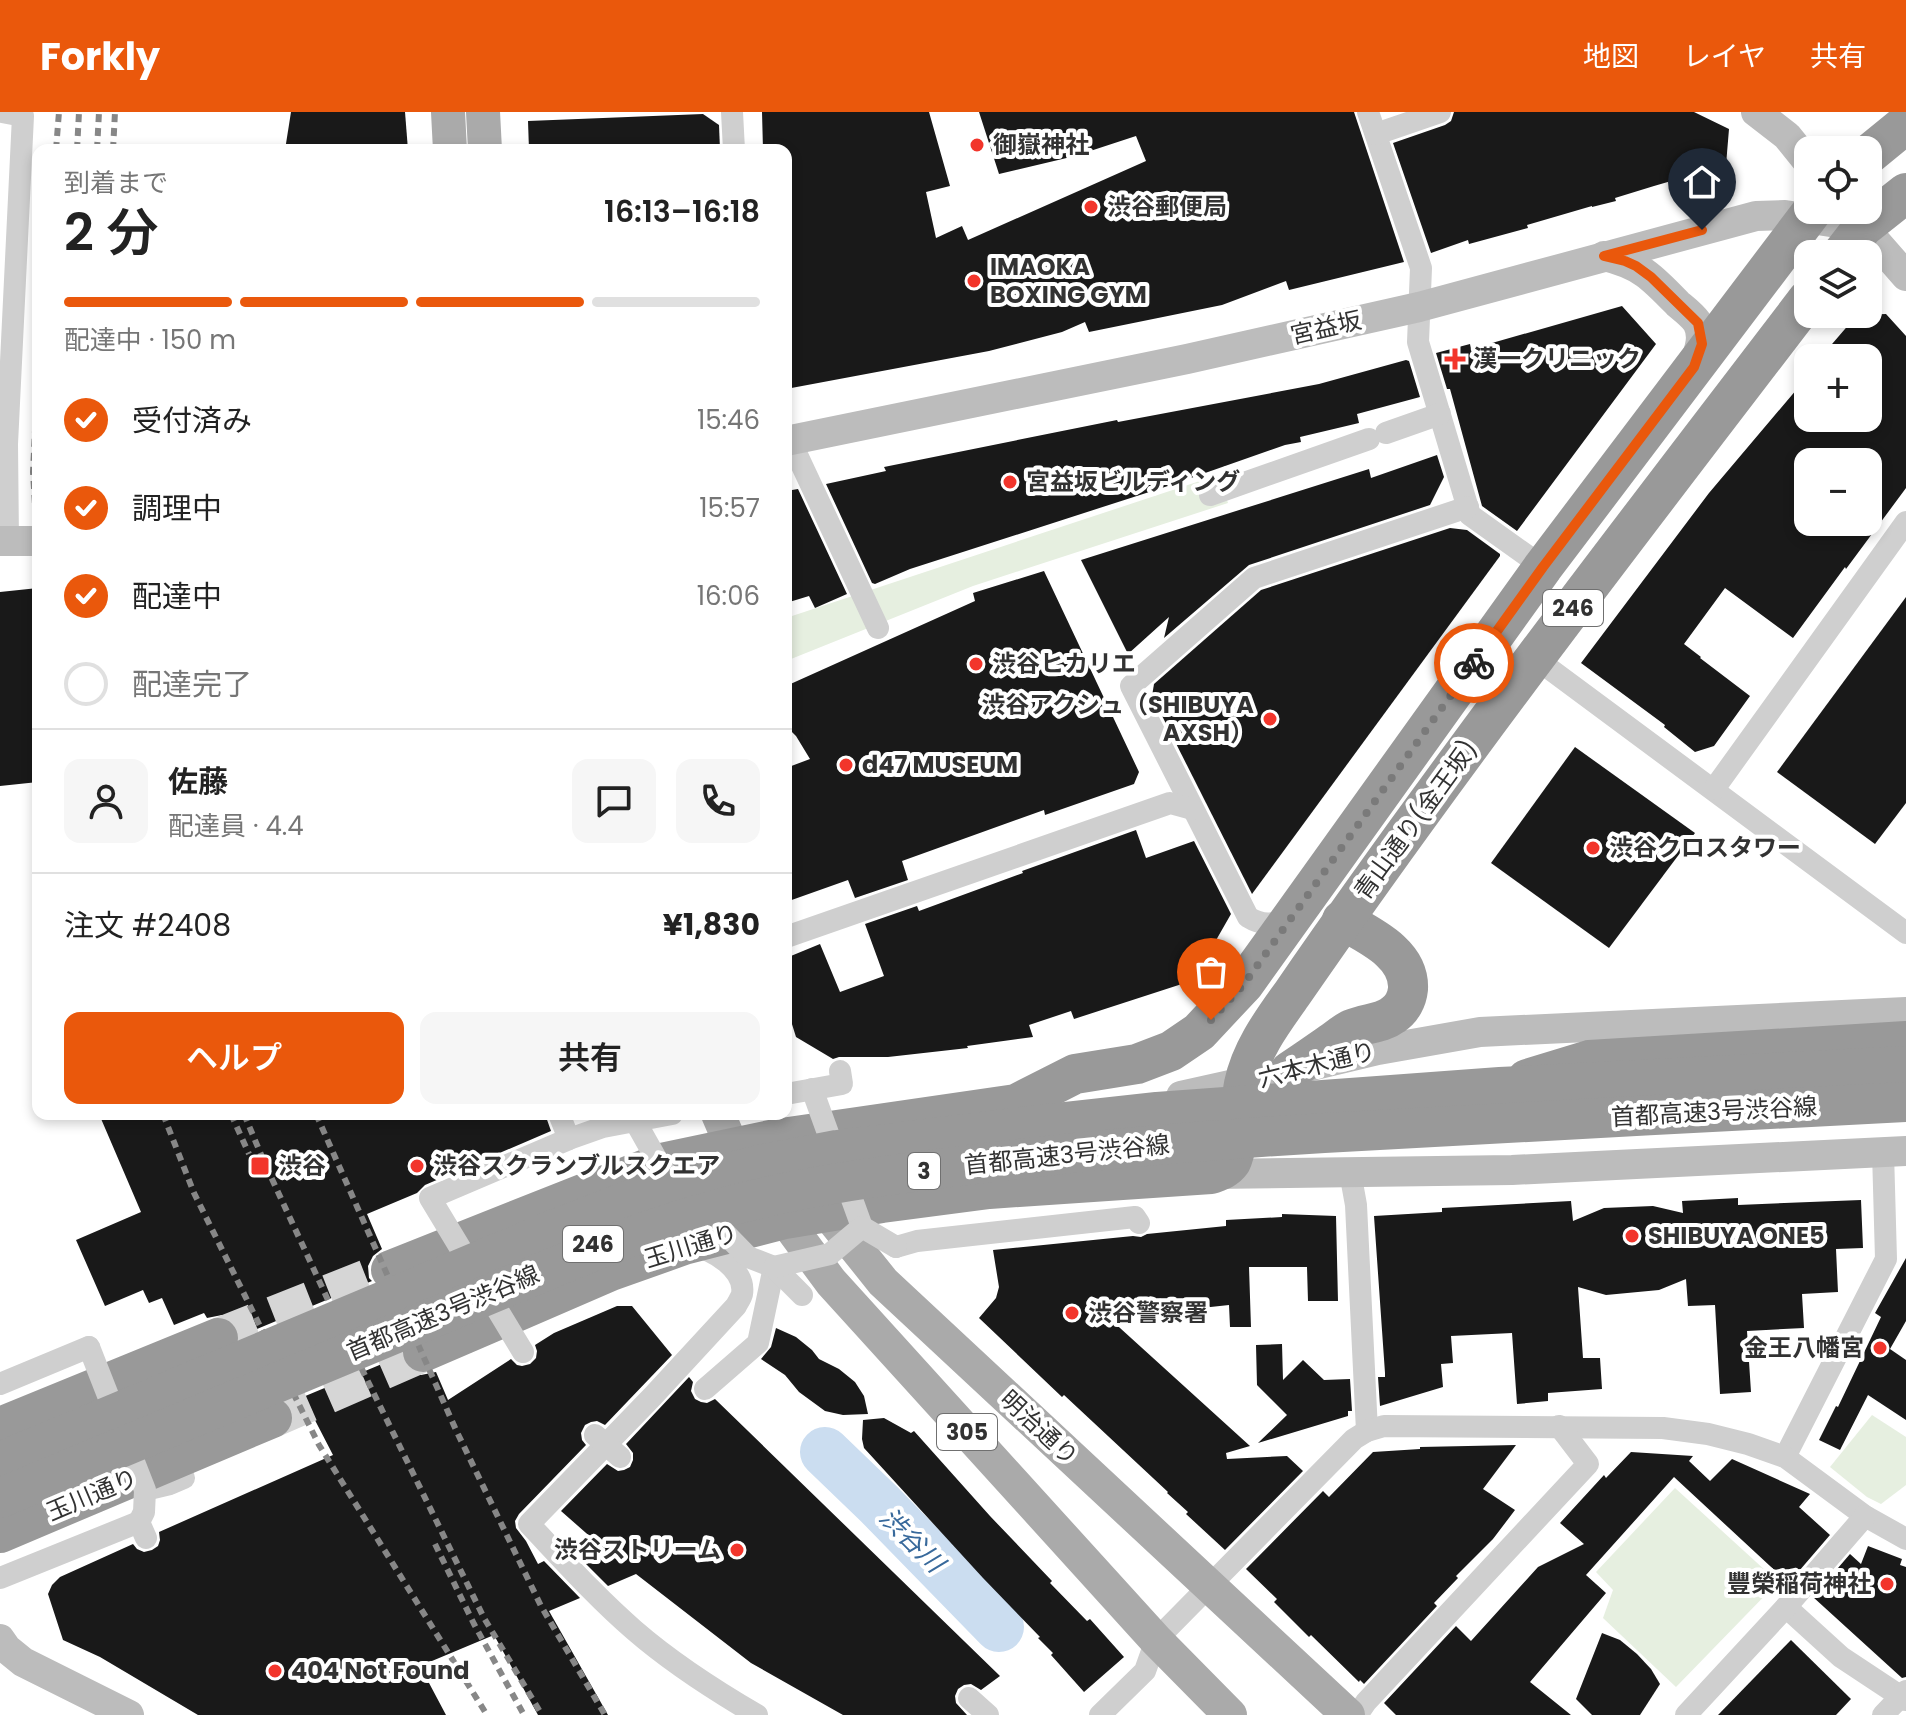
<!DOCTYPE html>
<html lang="ja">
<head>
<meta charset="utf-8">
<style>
  body { margin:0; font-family:Poppins,"Noto Sans JP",sans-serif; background:#f6f6f6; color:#222; height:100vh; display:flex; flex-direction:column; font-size:30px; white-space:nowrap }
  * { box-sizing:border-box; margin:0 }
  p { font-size:26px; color:#767676 }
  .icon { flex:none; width:44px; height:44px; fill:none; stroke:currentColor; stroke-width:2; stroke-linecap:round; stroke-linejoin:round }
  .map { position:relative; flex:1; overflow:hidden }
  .sheet { position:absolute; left:32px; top:32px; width:760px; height:976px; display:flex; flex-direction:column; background:#fff; border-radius:16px; box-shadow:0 4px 12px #0003 }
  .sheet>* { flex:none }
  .buttons { position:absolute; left:1794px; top:24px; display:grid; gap:16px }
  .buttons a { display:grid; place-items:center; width:88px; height:88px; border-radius:16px; background:#fff; box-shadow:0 4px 12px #0003; font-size:40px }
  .pin { position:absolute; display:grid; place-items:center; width:68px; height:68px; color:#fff; margin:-82px -34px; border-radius:50% 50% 50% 0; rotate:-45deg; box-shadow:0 0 8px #0007 }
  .pin .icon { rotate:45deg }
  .courier { position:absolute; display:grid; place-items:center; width:80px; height:80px; margin:-40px; border:6px solid #ea580c; border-radius:50%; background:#fff; color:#222; box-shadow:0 2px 10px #0007 }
  .overview em { font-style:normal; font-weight:600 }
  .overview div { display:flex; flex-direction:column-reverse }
  .overview { display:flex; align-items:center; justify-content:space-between; height:136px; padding:0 32px }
  h1 { font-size:52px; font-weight:600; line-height:60px }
  .bar { display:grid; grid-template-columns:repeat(4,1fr); gap:12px 8px; align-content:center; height:96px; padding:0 32px }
  .bar i { height:10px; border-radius:6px; background:#e0e0e0 }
  .bar .active { background:#ea580c }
  .bar p { grid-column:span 4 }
  .line { display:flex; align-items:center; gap:20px; padding:0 32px; border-top:2px solid #e0e0e0 }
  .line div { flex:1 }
  .round { display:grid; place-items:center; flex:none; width:84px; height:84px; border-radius:16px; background:#f6f6f6 }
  ol { padding:0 32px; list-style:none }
  li { display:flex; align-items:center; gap:24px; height:88px }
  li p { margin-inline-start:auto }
  li .icon { padding:8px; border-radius:50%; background:#ea580c; color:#fff; stroke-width:4 }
  li:last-child { color:#767676 }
  li i { width:44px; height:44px; border:4px solid #e0e0e0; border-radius:50% }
  .cta { display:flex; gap:16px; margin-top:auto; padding:16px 32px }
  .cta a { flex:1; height:92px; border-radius:16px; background:#ea580c; color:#fff; font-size:32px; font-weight:600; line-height:92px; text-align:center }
  .cta a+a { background:#f6f6f6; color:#222 }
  header { display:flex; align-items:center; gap:48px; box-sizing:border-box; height:112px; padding:0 40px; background:#ea580c; color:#fff }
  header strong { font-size:38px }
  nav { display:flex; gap:44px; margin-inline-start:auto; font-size:28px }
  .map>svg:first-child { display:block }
  .green { fill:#e6efe0 }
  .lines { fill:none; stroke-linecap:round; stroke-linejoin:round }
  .river { stroke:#cbddf0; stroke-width:50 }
  .building { fill:#191919; fill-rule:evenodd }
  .highway-tunnel { stroke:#d6d6d6; stroke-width:40; stroke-dasharray:40 20; stroke-linecap:butt }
  .street { stroke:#cfcfcf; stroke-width:22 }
  .secondary { stroke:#bcbcbc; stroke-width:30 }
  .primary { stroke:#aaa; stroke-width:34 }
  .highway { stroke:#999; stroke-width:40 }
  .rail { stroke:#878787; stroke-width:6; stroke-dasharray:8 6; stroke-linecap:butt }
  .street-bridge { stroke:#cfcfcf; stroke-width:22 }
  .highway-bridge { stroke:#999; stroke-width:40 }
  .done { stroke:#7a7a7a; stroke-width:8; stroke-dasharray:0 14.4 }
  .route { stroke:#ea580c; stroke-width:10 }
  .poi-dot { fill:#f2352b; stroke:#fff; stroke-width:3 }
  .labels { text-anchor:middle; stroke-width:8; stroke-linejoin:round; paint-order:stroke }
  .shield { fill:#fff; stroke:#707070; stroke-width:2 }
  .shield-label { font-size:22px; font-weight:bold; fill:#323232 }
  .poi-label { font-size:24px; font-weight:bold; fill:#323232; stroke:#fff; text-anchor:start }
  .street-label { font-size:24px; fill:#323232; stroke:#fff }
  .water-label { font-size:26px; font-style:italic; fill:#38699b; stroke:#fff }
</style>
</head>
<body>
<header>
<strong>Forkly</strong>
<nav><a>地図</a><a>レイヤ</a><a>共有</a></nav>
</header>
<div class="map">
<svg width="1906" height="1603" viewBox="0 0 1906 1603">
  <rect width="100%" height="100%" fill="#fff"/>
  <!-- green -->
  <g class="green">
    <polygon points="1218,363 1228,391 973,474 786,549 786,506"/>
    <polygon points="1872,1303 1906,1325 1906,1373 1881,1392 1867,1385 1830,1355"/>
    <polygon points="1675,1376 1778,1470 1676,1575 1603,1506 1613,1478 1596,1460"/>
  </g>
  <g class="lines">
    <!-- river -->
    <polyline class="river" points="825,1340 879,1392 999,1515"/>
  </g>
  <!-- building -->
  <g class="building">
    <polygon points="291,0 405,0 408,38 285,38"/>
    <polygon points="762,0 929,0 950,74 926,80 936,126 962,114 968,128 1146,49 1136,24 1075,44 999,62 979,0 1354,0 1404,150 1289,178 1286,169 1222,193 1089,220 1085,210 1062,220 989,239 786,277 786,38 763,38"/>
    <polygon points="1454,0 1694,0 1729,17 1726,53 1654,74 1615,86 1616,89 1592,95 1592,94 1527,113 1528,116 1469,132 1468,128 1431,141 1393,31 1445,13 1451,9"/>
    <polygon points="703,2 719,13 720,38 529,38 528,9"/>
    <polygon points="1622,194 1656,232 1517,419 1482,394 1450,277 1447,277 1436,241 1470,232 1471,237"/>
    <path d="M1886,202L1906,224V376L1846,457L1845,455L1793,526L1725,476L1684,532L1701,545L1700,546L1750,584L1714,634L1695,640L1664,615L1665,613L1581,551L1709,381L1808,264V306H1868V246H1820L1857,203ZM1808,350H1868V410H1808Z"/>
    <polygon points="1406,248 1409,249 1420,285 1357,302 1359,311 1300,325 1301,330 1285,333 1171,373 910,457 875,472 872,471 826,372 886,359 884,355 1117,308 1118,310 1319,272"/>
    <polygon points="1437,343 1444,365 1430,393 1249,453 1164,526 1169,505 1128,542 1081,448 1369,357 1371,366"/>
    <polygon points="798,377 847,482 815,496 809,484 786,491 786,379"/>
    <polygon points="1450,416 1467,418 1500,442 1500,444 1252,782 1152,584 1154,572 1261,478"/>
    <polygon points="1044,459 1139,660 1134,672 1045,703 1044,698 902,749 908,768 855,786 848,768 786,790 786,656 810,647 796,624 786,614 786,574 975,489 973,481"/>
    <polygon points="38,476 38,670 0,674 0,480"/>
    <polygon points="1906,485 1906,691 1875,732 1777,660"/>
    <polygon points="1575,635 1695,721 1609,836 1491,751"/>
    <polygon points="1136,718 1146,746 1194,729 1231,802 1207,844 1192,850 1196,860 1186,864 1188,870 1074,907 1071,899 1029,913 1033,925 967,934 968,936 888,945 839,945 833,947 796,925 786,893 786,846 820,832 840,880 884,864 865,812 917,794 919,799 1023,761 1022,759"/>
    <polygon points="99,1002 545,1002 551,1019 425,1073 417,1081 367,1102 382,1137 373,1144 368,1154 369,1166 372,1169 240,1224 239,1217 233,1208 222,1203 207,1206 204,1201 174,1213 162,1186 149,1191 143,1178 105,1194 76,1128 141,1100"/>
    <polygon points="1738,1086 1738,1093 1861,1088 1863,1136 1836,1137 1838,1180 1802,1182 1804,1216 1747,1219 1751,1280 1720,1282 1715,1193 1688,1194 1686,1167 1659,1178 1606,1183 1578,1175 1583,1246 1600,1246 1602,1277 1548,1281 1548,1289 1517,1292 1512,1221 1451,1224 1453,1251 1441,1252 1443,1275 1380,1294 1378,1265 1385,1265 1385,1261 1374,1104 1442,1100 1442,1096 1571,1089 1573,1109 1604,1096 1653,1094 1683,1101 1682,1089"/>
    <polygon points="1282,1102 1336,1104 1338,1189 1308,1189 1307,1155 1249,1155 1251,1215 1230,1215 1229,1193 1109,1206 1250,1334 1226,1341 1227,1347 1287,1344 1303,1359 1225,1438 1186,1402 1188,1400 1167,1381 1168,1380 1064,1283 1062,1285 979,1206 996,1186 999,1175 993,1138 1133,1124 1141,1125 1147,1122 1226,1114 1226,1108 1282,1105"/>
    <polygon points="1906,1146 1906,1209 1890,1237 1906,1248 1906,1308 1868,1283 1840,1338 1819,1328 1836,1294 1838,1295 1881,1205 1875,1201"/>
    <polygon points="617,1194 632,1194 672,1243 605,1313 597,1309 591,1310 585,1313 581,1321 582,1328 586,1333 519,1402 515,1409 516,1416 526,1429 538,1452 544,1449 580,1486 549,1499 608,1603 538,1603 494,1523 420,1554 446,1603 198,1603 100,1545 63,1528 48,1482 52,1473 60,1465 133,1432 137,1437 144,1440 152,1438 158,1434 160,1428 159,1420 333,1343 303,1285 401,1244 402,1250 410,1259 421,1263 436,1260 448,1288 511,1247 517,1253 522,1254 530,1252 536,1246 537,1239 535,1233 554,1221"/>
    <polygon points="776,1216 796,1225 812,1238 819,1247 839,1257 855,1270 864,1284 868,1302 843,1303 825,1299 799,1280 785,1263 761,1247 771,1235"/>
    <polygon points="1282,1232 1283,1268 1303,1248 1324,1268 1350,1267 1352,1299 1348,1299 1348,1304 1258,1331 1287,1303 1257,1273 1256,1233"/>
    <polygon points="689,1265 693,1270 691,1279 695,1287 701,1290 707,1291 715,1287 1000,1564 981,1578 971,1572 964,1573 958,1577 955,1584 956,1591 967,1603 843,1603 751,1551 636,1462 608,1474 572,1438 594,1428 561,1399 607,1352 618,1359 624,1358 630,1355 633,1348 633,1341 626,1332"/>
    <polygon points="884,1306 911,1321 914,1319 990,1404 1052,1469 1050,1471 1087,1509 1090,1507 1124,1545 1084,1580 1051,1543 1053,1541 1038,1526 1040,1525 983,1466 864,1336 862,1327 863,1308"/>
    <polygon points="1516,1333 1483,1377 1515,1398 1493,1427 1456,1464 1458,1466 1434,1491 1437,1494 1364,1572 1360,1568 1359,1570 1311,1523 1309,1525 1274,1490 1277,1487 1246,1457 1323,1379 1329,1385 1373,1340 1420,1337 1420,1335"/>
    <polygon points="1631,1340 1693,1344 1689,1349 1710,1369 1732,1347 1810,1382 1799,1395 1830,1423 1793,1466 1789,1462 1784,1467 1674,1365 1586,1463 1606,1481 1530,1570 1571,1603 1396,1603 1384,1591 1456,1514 1471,1529 1538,1455 1584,1432 1560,1411 1604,1363 1606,1366"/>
    <polygon points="1868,1434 1902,1447 1900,1453 1906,1455 1906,1565 1902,1566 1813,1485 1850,1442 1861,1452"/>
    <polygon points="1602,1521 1620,1528 1637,1542 1651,1557 1660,1572 1640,1603 1592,1603 1576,1587"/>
    <polygon points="1791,1528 1851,1587 1836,1603 1718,1603"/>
  </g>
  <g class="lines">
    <!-- highway-tunnel -->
    <g class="highway-tunnel">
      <polyline points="218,1226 391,1158"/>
      <polyline points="272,1306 423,1240"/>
    </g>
    <!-- street -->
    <g class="street">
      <polyline points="2,0 23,4 7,332 8,430"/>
      <polyline points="732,0 734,38"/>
      <polyline points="1368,0 1421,156 1418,230 1470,403 1543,455"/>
      <polyline points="1376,22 1440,0"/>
      <polyline points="1386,321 1440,302"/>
      <polyline points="790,328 878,516"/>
      <polyline points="1210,383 1369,327"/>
      <polyline points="1535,546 1906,821"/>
      <polyline points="1714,677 1906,410"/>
      <path d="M1292,805C1275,812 1264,815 1248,805L1131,574L1254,466L1468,395"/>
      <polyline points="786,825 1170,691 1192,697"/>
      <polyline points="786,982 842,972 840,959"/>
      <polyline points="559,1002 569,1027"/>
      <polyline points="1350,1060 1356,1093 1367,1319"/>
      <path d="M693,1134C713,1137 746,1158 742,1182C741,1186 738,1190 736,1194L652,1285L529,1412C563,1448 597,1486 634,1518C672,1551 714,1578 757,1603"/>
      <polyline points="896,1135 917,1129 1135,1105 1139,1111"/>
      <polyline points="0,1272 89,1235"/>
      <polyline points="705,1277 758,1231 774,1155"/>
      <polyline points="1785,1345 1886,1147 1883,1040"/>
      <polyline points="145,1378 170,1372 184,1366"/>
      <polyline points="0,1466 139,1410"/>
      <polyline points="1786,1495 1841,1545 1906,1588"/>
      <polyline points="969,1586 988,1603"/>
      <polyline points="1100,1603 1145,1559 1156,1528 1354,1327 1367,1319 1384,1314 1663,1316 1708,1322 1748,1332 1785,1345 1865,1404 1906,1427"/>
      <polyline points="1357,1603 1366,1590 1588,1352 1559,1314"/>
      <polyline points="1686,1603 1786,1495 1865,1404"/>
      <polyline points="1883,1603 1906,1579"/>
    </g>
    <!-- secondary -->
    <g class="secondary">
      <polyline points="1756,0 1787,24 1808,50"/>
      <polyline points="1849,99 1906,164"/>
      <path d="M1604,144C1641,153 1652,165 1678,192C1684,197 1692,203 1697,210C1705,224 1699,239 1694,253"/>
      <polyline points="786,329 1187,247 1419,195 1756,104 1785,103 1863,115"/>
      <polyline points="0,429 38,429"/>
      <polyline points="1181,984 1244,970 1378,938 1480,920 1906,900"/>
      <polyline points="1211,1062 1512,1058 1906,1039"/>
      <polyline points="0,1527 7,1537 23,1550 129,1603"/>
    </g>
    <!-- primary -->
    <g class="primary">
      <polyline points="448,0 450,38"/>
      <polyline points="483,0 485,38"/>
      <polyline points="718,1002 733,1037 831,1170 1156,1528 1230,1603"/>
      <polyline points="826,1099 883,1170 1348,1603"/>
    </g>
    <!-- highway -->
    <g class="highway">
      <polyline points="1868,43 1906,12"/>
      <polyline points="1842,142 1863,115 1906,81"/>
      <path d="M1290,959C1304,950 1318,940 1331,931C1338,926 1345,920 1352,917C1365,911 1381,912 1393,903C1402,897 1407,887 1408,877C1410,841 1368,823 1342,808"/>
      <polyline points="1527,967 1589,948 1906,929"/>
      <polyline points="391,1158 661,1051 775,1027 1016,992 1075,962 1137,952 1171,939 1199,920 1244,872 1543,455 1813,98"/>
      <path d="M423,1240L611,1159L684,1133L785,1107L882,1091L989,1077L1211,1062C1219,1059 1226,1057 1231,1050C1239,1034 1240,992 1244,972C1251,938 1272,910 1292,882C1456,644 1633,416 1808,187"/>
      <polyline points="0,1315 218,1226"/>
      <polyline points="0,1421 272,1306"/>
    </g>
    <!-- rail -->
    <g class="rail">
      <polyline points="56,38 59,0"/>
      <polyline points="77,38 79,0"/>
      <polyline points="97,38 99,0"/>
      <polyline points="113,38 115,0"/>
      <polyline points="38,257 33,360 38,442"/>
      <polyline points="163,1002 194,1081 319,1333 487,1603"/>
      <polyline points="231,1002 249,1042"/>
      <polyline points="244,1002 265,1052 328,1188 484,1506 542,1603"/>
      <polyline points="316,1002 456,1318 541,1494 605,1603"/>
      <polyline points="435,1432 474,1512 524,1603"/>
    </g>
    <!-- street-bridge -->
    <g class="street-bridge">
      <polyline points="812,977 862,1115"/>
      <polyline points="635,1009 662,1057 748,1145 774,1155 802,1183"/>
      <polyline points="774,1155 830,1142 862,1115 896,1135"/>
      <polyline points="89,1235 145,1378 144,1400 139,1410 146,1426"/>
      <polyline points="523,1240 430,1086 569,1027 603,1015 672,1002"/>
      <polyline points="595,1323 620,1345"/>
    </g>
    <!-- highway-bridge -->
    <g class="highway-bridge">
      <polyline points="0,1350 558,1116 627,1089 693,1069 764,1052 837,1038 1037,1013 1157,1000 1378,984 1500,975 1906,954"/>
      <path d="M0,1386L574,1147C618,1129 662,1113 708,1100C793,1075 880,1064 968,1053C1104,1036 1241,1025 1379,1018C1555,1008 1730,999 1906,990"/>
    </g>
  </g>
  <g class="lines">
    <!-- done -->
    <polyline class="done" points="1211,908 1244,872 1474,551"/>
    <!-- route -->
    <polyline class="route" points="1474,551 1543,455 1694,255 1702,232 1698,211 1651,165 1636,154 1625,149 1604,144 1702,118"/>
  </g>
  <!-- markers -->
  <g class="poi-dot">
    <circle cx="977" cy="33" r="8"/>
    <circle cx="1091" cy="95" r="8"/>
    <circle cx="974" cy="169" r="8"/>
    <path d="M1451 235h8v8h8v8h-8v8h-8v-8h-8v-8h8z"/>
    <circle cx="1010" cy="370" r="8"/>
    <circle cx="976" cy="552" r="8"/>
    <circle cx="1270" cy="607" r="8"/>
    <circle cx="846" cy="653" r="8"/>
    <circle cx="1593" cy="736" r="8"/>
    <rect x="250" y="1044" width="20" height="20" rx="4"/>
    <circle cx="417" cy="1054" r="8"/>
    <circle cx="1632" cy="1124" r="8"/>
    <circle cx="1072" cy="1201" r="8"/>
    <circle cx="1880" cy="1236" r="8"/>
    <circle cx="737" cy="1438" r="8"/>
    <circle cx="1887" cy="1472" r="8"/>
    <circle cx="275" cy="1559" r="8"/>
  </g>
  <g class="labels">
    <!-- shield labels -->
    <g class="shield">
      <rect x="1543" y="478" width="60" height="36" rx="6"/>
      <rect x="908" y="1041" width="32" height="36" rx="6"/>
      <rect x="563" y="1114" width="60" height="36" rx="6"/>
      <rect x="937" y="1302" width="60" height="36" rx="6"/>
    </g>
    <g class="shield-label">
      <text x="1573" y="504">246</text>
      <text x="924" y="1067">3</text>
      <text x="593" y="1140">246</text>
      <text x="967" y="1328">305</text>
    </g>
    <!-- poi labels -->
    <g class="poi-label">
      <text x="993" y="41">御嶽神社</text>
      <text x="1107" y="103">渋谷郵便局</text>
      <text x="990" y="163">IMAOKA<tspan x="990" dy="28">BOXING GYM</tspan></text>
      <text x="1473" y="255">漢一クリニック</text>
      <text x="1026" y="378">宮益坂ビルディング</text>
      <text x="992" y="560">渋谷ヒカリエ</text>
      <text x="1254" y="601" text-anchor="end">渋谷アクシュ（SHIBUYA<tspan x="1254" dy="28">AXSH）</tspan></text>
      <text x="862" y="661">d47 MUSEUM</text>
      <text x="1609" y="744">渋谷クロスタワー</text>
      <text x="278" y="1062">渋谷</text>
      <text x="433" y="1062">渋谷スクランブルスクエア</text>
      <text x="1648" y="1132">SHIBUYA ONE5</text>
      <text x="1088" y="1209">渋谷警察署</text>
      <text x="1864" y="1244" text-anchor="end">金王八幡宮</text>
      <text x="721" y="1446" text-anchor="end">渋谷ストリーム</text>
      <text x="1871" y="1480" text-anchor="end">豐榮稲荷神社</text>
      <text x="291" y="1567">404 Not Found</text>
    </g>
    <!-- street labels -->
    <g class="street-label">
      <text transform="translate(1326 216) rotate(-13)" y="8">宮益坂</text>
      <text transform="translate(1416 708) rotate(-54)" y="8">青山通り(金王坂)</text>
      <text transform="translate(1317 953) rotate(-14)" y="8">六本木通り</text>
      <text transform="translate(1714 1000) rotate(-3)" y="8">首都高速3号渋谷線</text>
      <text transform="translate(1067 1043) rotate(-6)" y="8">首都高速3号渋谷線</text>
      <text transform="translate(691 1134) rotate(-17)" y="8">玉川通り</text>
      <text transform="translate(443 1201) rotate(-23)" y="8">首都高速3号渋谷線</text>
      <text transform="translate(1039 1316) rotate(43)" y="8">明治通り</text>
      <text transform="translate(92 1383) rotate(-23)" y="8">玉川通り</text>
    </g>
    <!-- water labels -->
    <g class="water-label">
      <text transform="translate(912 1428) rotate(45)" y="9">渋谷川</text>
    </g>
  </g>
</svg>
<div class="buttons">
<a><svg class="icon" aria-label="locate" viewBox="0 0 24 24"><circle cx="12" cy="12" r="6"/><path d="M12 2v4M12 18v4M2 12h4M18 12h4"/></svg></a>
<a><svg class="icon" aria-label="layers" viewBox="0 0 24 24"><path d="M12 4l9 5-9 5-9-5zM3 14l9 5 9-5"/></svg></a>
<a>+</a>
<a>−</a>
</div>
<div class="pin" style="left:1211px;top:908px;background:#ea580c"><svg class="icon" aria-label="bag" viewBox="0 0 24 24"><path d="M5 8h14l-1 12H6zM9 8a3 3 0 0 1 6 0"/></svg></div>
<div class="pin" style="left:1702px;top:118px;background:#1f2937"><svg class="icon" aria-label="home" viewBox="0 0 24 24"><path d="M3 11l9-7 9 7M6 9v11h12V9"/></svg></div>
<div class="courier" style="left:1474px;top:551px"><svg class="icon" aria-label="bike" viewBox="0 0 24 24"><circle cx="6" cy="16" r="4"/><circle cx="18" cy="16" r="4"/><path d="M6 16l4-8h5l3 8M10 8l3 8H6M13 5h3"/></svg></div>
<section class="sheet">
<div class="overview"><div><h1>2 分</h1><p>到着まで</p></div><em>16:13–16:18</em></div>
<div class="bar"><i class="active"></i><i class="active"></i><i class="active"></i><i></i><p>配達中 · 150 m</p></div>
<ol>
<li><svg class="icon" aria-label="check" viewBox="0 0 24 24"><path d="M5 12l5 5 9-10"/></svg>受付済み<p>15:46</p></li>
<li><svg class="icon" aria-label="check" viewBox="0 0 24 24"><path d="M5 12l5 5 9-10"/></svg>調理中<p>15:57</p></li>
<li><svg class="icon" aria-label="check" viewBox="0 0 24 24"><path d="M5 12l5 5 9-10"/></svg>配達中<p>16:06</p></li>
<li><i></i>配達完了</li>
</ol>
<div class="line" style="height:144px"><a class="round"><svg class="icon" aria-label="person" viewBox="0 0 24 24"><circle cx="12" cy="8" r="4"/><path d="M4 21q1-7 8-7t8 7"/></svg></a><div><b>佐藤</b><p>配達員 · 4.4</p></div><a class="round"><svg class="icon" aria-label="chat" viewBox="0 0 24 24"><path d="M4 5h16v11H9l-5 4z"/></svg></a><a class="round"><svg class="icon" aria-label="phone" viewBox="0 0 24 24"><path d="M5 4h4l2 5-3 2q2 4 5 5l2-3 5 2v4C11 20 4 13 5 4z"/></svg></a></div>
<div class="line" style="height:104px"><div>注文 #2408</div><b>¥1,830</b></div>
<div class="cta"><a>ヘルプ</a><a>共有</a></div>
</section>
</div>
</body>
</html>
